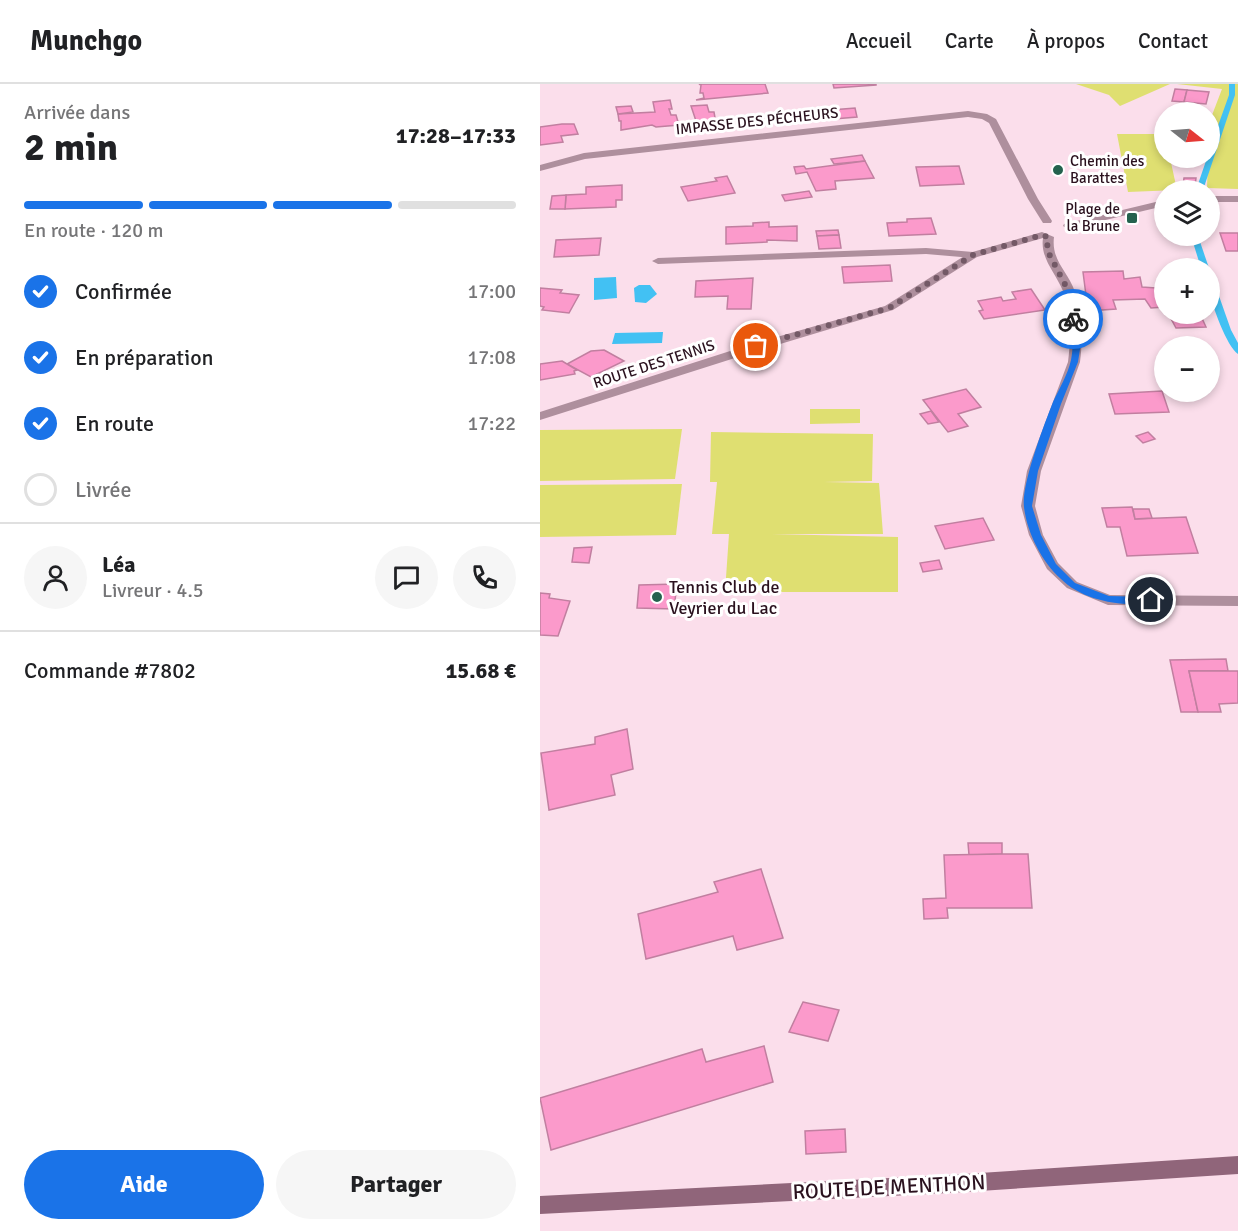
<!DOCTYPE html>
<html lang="fr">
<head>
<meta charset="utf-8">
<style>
  body { margin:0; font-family:Signika,sans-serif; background:#f6f6f6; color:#202124; height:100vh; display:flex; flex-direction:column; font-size:22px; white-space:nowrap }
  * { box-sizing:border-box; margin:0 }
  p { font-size:20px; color:#757577 }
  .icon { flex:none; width:33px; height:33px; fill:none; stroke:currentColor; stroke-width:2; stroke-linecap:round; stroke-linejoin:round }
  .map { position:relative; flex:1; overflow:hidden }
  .details { display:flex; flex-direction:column; background:#fff; width:540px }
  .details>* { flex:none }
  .needle { width:39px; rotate:107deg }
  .buttons { position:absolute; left:614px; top:18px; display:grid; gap:12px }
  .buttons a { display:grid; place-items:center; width:66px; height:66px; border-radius:50%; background:#fff; box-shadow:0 3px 9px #0003; font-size:30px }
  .pin { position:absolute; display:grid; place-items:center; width:51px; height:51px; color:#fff; margin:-26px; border:3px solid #fff; border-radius:50%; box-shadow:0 2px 6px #0007 }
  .courier { position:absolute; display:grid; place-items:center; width:60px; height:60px; margin:-30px; border:4px solid #1a73e8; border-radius:50%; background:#fff; color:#222; box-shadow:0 2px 8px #0007 }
  .summary em { font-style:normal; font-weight:800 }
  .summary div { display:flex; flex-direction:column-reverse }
  .summary { display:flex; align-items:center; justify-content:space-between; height:102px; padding:0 24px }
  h1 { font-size:39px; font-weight:800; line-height:45px }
  .bar { display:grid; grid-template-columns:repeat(4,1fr); gap:9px 6px; align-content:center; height:72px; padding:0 24px }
  .bar i { height:8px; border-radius:4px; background:#e0e0e0 }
  .bar .active { background:#1a73e8 }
  .bar p { grid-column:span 4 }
  .line { display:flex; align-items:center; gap:15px; padding:0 24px; border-top:2px solid #e0e0e0 }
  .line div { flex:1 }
  .round { display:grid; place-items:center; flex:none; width:63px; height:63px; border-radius:32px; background:#f6f6f6 }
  ol { padding:0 24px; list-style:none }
  li { display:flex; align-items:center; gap:18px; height:66px }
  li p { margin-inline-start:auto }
  li .icon { padding:6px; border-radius:50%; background:#1a73e8; color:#fff; stroke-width:4 }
  li:last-child { color:#757577 }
  li i { width:33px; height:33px; border:3px solid #e0e0e0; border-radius:50% }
  .action { display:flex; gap:12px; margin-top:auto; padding:12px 24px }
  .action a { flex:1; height:69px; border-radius:36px; background:#1a73e8; color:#fff; font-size:24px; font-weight:800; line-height:69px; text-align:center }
  .action a+a { background:#f6f6f6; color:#202124 }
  header { display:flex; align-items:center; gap:36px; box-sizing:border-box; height:84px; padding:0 30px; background:#fff; border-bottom:2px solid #e0e0e0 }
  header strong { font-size:28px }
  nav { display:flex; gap:33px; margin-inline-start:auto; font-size:21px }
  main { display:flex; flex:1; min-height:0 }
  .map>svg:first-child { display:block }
  .green { fill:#dfdf71 }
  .water { fill:#42c1f3 }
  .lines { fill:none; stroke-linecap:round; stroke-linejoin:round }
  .stream { fill:#42c1f3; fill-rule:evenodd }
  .building { fill:#fb9acb; stroke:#c17fa0; stroke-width:1.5 }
  .service { fill:#ae8f9d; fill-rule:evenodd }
  .minor { fill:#ae8f9d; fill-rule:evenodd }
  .secondary { fill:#90657a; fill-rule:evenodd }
  .route { fill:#1a73e8 }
  .done { stroke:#735966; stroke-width:6; stroke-dasharray:0 10.8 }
  .poi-dot { fill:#24624e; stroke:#fff; stroke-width:2 }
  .labels { text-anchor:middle; stroke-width:6; stroke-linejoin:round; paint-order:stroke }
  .far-street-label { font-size:15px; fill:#2a111e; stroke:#fff }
  .far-poi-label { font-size:15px; fill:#2a111e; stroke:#fff; text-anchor:start }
  .poi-label { font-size:18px; fill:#2a111e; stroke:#fff; text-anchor:start }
  .near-street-label { font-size:21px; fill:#2a111e; stroke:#fff }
</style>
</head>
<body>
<header>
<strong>Munchgo</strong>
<nav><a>Accueil</a><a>Carte</a><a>À propos</a><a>Contact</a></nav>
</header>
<main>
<section class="details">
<div class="summary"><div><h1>2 min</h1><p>Arrivée dans</p></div><em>17:28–17:33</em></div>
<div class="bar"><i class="active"></i><i class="active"></i><i class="active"></i><i></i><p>En route · 120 m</p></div>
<ol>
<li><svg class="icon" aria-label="check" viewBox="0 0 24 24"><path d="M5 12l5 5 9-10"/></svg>Confirmée<p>17:00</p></li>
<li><svg class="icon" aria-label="check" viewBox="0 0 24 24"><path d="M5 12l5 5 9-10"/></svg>En préparation<p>17:08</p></li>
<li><svg class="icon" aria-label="check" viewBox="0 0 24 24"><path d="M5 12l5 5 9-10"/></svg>En route<p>17:22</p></li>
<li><i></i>Livrée</li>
</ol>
<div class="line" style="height:108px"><a class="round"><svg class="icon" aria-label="person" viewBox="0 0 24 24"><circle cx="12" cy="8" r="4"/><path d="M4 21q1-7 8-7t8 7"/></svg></a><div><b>Léa</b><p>Livreur · 4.5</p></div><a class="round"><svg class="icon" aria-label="chat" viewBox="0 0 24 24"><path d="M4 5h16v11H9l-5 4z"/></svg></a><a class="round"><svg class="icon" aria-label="phone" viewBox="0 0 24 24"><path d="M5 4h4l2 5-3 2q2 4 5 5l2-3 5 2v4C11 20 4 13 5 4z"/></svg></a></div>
<div class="line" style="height:78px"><div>Commande #7802</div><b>15.68 €</b></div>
<div class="action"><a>Aide</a><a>Partager</a></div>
</section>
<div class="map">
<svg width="698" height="1147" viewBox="0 0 698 1147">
  <rect width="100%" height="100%" fill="#fbdeeb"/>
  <!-- green -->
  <g class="green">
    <polygon points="536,0 630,0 580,22 569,11"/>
    <polygon points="637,0 698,0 698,105 667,104 669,39 682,5"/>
    <polygon points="577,50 624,50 624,74 630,74 637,106 588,108"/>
    <polygon points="270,325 320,325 320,339 270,340"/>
    <polygon points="142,345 135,395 0,397 0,346"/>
    <polygon points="171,348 333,350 332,397 284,398 339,399 343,450 232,450 358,453 358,508 185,508 189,450 172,450 177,398 170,398"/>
    <polygon points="142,400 136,451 0,453 0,401"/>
  </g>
  <!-- water -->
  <g class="water">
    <polygon points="76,193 77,214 54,216 54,194"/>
    <polygon points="99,201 110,201 117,210 106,219 95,218 94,204"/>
    <polygon points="123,248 122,259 72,260 75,249"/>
  </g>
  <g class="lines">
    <!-- stream -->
    <g class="stream">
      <polygon points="689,0 695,0 695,11 663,106 656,106 667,74 669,74 669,67 689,11"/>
      <polygon points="651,152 658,152 669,184 661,184"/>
      <path d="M669,193L673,195L691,246L698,259V270C687,263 672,221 669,207C668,203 669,197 669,193Z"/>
    </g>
  </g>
  <!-- building -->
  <g class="building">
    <polygon points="159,0 225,0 228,9 156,16 164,14 163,9 160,9 161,1"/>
    <polygon points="293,0 336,0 336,1 294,4"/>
    <polygon points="635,5 647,6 644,18 632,17"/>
    <polygon points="647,6 669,8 666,20 644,18"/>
    <polygon points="130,16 132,25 129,25 131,31 136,31 139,41 116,43 112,41 81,46 81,37 79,37 78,30 115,28 113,18"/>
    <polygon points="167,21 169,28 174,28 176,39 157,40 151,22"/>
    <polygon points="91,22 93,28 78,30 76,23"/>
    <polygon points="645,22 654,24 665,26 663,28 641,28"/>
    <polygon points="315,24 317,33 294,35 291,26"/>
    <polygon points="22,40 34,40 38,50 21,52 23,58 0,61 0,43"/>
    <polygon points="322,71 325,77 294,80 291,75"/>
    <polygon points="325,77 334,94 295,97 296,105 276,107 267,88 256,90 254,83 264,82 266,85"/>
    <polygon points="419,82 424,100 380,102 376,83"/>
    <polygon points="187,92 195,109 148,117 141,103 177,97 175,94"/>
    <polygon points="644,94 656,94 655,103 643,102"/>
    <polygon points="82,101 82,116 76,116 76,123 25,125 26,111 46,110 46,103"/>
    <polygon points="269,107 272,113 245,117 242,111"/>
    <polygon points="26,111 25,125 10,125 12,112"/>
    <polygon points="391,134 396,150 349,152 347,139 367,138 367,135"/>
    <polygon points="229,138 229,143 257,142 257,157 227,156 227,158 186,160 186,143 213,142 213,139"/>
    <polygon points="298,146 299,151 277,152 276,147"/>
    <polygon points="680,149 698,149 698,167 686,167"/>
    <polygon points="299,151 301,164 279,165 277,152"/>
    <polygon points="61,154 59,171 14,173 16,156"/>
    <polygon points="350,181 352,197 304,199 302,183"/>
    <polygon points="583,187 584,195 600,193 602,203 616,204 620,195 624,196 624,223 611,224 605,215 573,216 576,225 548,227 543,188"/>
    <polygon points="213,194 211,225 187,225 188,212 155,213 156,197"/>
    <polygon points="0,204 22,206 20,209 39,211 29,229 2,226 4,223 0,222"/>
    <polygon points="491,205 505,226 444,235 439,227 443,226 438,217 461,213 463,217 476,215 472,208"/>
    <polygon points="632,230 660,230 666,243 636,244 629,231"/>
    <polygon points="64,266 84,277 51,293 27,280 51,267"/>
    <polygon points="22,277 37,286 34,287 35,290 0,296 0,280"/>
    <polygon points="426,305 441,323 418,330 428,342 408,348 383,316"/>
    <polygon points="622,307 629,328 575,330 569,310"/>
    <polygon points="391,327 399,338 388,340 380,330"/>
    <polygon points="608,348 615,355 603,359 596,352"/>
    <polygon points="592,423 595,435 646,433 658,469 587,472 580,443 567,443 562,424"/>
    <polygon points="593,425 609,425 612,434 595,435"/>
    <polygon points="443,434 454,456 405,465 395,442"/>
    <polygon points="52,463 49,479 32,478 34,464"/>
    <polygon points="399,476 402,485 383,488 380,479"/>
    <polygon points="137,500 134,525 97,524 99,501"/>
    <polygon points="0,509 10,510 9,514 30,517 18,552 0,551"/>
    <polygon points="686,575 688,587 649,587 658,628 641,628 630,576"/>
    <polygon points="649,587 698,587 698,619 679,620 681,628 658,628"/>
    <polygon points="87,645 93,685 71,691 75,711 9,726 1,669 55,660 55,653"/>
    <polygon points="428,759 462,759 462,770 429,771"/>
    <polygon points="462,770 488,770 492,824 407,824 408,834 384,835 383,815 406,814 404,771"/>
    <polygon points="221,785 243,854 197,866 193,852 106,875 98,830 178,808 174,798"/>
    <polygon points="263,918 299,926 288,957 249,948"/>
    <polygon points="224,962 233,998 11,1066 0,1014 162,965 166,978"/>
    <polygon points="305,1045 306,1068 266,1070 265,1047"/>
  </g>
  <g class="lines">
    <!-- service -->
    <polygon class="service" points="386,164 433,168 439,171 433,174 386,170 118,180 112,177 118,174"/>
    <!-- minor -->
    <g class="minor">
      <polygon points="428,27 447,30 456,35 498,115 512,137 511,139 503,139 488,115 449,39 442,35 428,33 45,75 0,87 0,81 44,69"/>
      <rect x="669" y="112" width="29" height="6"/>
      <polygon points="624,116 624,122 528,145 523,142 524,140"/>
      <path d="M502,148L514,153C511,177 528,187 535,208C542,230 543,256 540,278L501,387L495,422L503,451L518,479L537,498L570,511L698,512V522L568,521L527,504L507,485L489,451L481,422L487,387L528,278C531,256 531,228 523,207C515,188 500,174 503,154L437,173L353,226L220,266L0,336V328L212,260L345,222L429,169Z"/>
    </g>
    <!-- secondary -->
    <polygon class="secondary" points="698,1072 698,1090 409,1109 0,1130 0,1112 409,1091"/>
  </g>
  <!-- route -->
  <path class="route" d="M533,233L537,235L541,259L538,278L521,320L498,387L492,422L501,451L516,480L535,499L569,512L611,513L616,516L615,518C584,524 543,517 521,495C502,478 487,449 484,423C481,401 504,341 513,318C519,305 528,290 531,276C534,262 532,249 530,235Z"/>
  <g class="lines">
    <!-- done -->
    <polyline class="done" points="216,262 349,224 433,171 502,151 508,153 507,166 529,208 533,235"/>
  </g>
  <!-- markers -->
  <g class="poi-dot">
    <circle cx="518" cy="86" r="6"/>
    <rect x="586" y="128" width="12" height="12" rx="3"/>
    <circle cx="117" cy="513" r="6"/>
  </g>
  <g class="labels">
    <!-- far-street labels -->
    <g class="far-street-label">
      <text transform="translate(217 37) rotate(-6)" y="5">IMPASSE DES PÉCHEURS</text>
      <text transform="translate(114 280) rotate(-18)" y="5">ROUTE DES TENNIS</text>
    </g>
    <!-- far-poi labels -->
    <g class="far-poi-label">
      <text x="530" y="82">Chemin des<tspan x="530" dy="17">Barattes</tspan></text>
      <text x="580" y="130" text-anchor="end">Plage de<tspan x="580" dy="17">la Brune</tspan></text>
    </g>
    <!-- poi labels -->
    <g class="poi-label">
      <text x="129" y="509">Tennis Club de<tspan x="129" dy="21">Veyrier du Lac</tspan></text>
    </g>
    <!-- near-street labels -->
    <g class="near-street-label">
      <text transform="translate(349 1103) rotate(-3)" y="7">ROUTE DE MENTHON</text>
    </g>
  </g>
</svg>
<div class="buttons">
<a><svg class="needle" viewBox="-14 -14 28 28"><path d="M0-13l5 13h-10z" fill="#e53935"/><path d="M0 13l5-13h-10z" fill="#757577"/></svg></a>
<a><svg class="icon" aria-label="layers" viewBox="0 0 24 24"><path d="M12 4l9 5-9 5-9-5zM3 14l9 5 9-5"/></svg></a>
<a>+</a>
<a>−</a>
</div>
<div class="pin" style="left:216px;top:262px;background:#ea580c"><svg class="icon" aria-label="bag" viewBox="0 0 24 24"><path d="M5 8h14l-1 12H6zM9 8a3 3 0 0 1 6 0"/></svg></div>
<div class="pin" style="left:611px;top:516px;background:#1f2937"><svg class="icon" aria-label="home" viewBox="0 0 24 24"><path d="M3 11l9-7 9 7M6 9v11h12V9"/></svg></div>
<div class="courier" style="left:533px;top:235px"><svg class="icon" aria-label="bike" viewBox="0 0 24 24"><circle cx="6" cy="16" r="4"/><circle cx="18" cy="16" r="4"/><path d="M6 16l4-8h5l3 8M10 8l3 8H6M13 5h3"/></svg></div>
</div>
</main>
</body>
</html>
